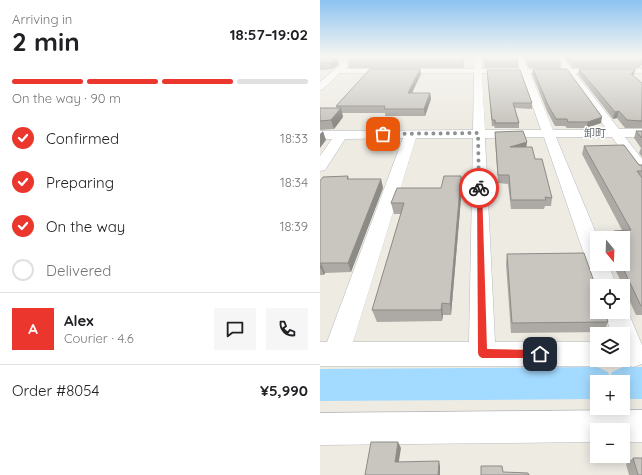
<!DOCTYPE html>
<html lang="en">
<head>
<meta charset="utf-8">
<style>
  body { margin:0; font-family:Quicksand,"Noto Sans JP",sans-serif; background:#f6f6f6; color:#202124; height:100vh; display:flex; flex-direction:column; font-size:15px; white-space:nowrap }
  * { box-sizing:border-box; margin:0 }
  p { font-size:13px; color:#757577 }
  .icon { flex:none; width:22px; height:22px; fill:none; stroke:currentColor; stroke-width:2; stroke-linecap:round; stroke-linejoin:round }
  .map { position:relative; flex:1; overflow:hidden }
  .sheet { display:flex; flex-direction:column; background:#fff; width:320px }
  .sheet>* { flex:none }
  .needle { width:26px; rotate:161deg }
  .tools { position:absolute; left:270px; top:231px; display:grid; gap:8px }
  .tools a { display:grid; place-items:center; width:40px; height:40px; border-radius:0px; background:#fff; box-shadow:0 2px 10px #0003; font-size:20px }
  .pin { position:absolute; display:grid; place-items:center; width:34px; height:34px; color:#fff; margin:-17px; border-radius:8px; box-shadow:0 2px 6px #0006 }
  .courier { position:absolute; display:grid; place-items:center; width:40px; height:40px; margin:-20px; border:3px solid #ea362d; border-radius:50%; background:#fff; color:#222; box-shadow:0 1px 5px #0007 }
  .summary em { font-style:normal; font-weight:800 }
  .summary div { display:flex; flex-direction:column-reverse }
  .summary { display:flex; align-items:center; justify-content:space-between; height:68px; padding:0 12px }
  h1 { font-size:26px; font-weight:800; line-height:30px }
  .bar { display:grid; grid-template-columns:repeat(4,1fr); gap:6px 4px; align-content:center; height:48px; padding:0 12px }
  .bar i { height:5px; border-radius:3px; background:#e0e0e0 }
  .bar .on { background:#ea362d }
  .bar p { grid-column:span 4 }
  .line { display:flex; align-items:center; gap:10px; padding:0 12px; border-top:1px solid #e0e0e0 }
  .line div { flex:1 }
  .round { display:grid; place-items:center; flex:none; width:42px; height:42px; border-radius:0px; background:#f6f6f6 }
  ol { padding:0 12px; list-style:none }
  li { display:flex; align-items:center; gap:12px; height:44px }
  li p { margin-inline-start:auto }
  li .icon { padding:4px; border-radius:50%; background:#ea362d; color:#fff; stroke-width:4 }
  li:last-child { color:#757577 }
  li i { width:22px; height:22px; border:2px solid #e0e0e0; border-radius:50% }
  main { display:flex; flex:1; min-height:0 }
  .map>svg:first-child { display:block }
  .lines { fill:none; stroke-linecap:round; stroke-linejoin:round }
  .canal { fill:#a3daff; fill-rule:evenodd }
  .minor-casing { stroke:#b6b9be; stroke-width:1 }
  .minor { fill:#fff; fill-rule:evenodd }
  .wall { fill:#adaaa5 }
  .shaded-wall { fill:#8d8b86 }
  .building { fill:#c9c6c0; stroke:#8d8b86 }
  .route { fill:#ea362d }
  .done { stroke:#8e9190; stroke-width:4; stroke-dasharray:0 7.2 }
  .labels { text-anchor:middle; stroke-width:3; stroke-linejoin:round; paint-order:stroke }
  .far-neighbourhood-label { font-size:11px; fill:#6c7276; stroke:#fff }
</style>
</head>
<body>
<main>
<section class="sheet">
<div class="summary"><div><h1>2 min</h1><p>Arriving in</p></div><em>18:57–19:02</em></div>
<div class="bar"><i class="on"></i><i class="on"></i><i class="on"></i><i></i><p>On the way · 90 m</p></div>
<ol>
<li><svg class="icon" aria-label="check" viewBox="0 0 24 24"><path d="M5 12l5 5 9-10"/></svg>Confirmed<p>18:33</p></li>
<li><svg class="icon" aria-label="check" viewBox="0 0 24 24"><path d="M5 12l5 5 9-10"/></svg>Preparing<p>18:34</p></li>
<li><svg class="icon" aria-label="check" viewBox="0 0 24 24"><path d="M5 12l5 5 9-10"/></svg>On the way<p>18:39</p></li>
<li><i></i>Delivered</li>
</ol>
<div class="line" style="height:72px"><b class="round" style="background:#ea362d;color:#fff">A</b><div><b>Alex</b><p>Courier · 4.6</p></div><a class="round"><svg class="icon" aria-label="chat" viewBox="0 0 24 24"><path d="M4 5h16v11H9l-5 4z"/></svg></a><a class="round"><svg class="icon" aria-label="phone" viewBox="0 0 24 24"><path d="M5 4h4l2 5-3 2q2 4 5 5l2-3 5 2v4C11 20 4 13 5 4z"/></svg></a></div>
<div class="line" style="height:52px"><div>Order #8054</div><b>¥5,990</b></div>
</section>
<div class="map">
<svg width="322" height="475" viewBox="0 0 322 475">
  <rect width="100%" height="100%" fill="#eeebe3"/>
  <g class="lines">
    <!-- canal -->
    <polygon class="canal" points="277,367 288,372 290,377 292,372 303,367 322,367 322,399 303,399 303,382 277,382 277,399 0,401 0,369"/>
    <!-- minor casing -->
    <g class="minor-casing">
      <g id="minor">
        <path d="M30,56H38L25,69H154L155,56H162V69H200L196,56H202L208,69H243L235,56H241L252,69H322V73H255L299,129H322V137H305L322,159V173L317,172L292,137H236L278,238L277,264H288L297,286H277V290L275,286L224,137L165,138L175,342H277V360H288L286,363L277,366H0V342H7L83,138L25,139L5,170L0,171V156L12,139H0V131L153,130L154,73H20L3,89L0,90V82ZM162,73H201L221,130H165ZM210,73H247L287,130H233ZM96,138H153L149,342H33Z"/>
        <polygon points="303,304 308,312 322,345 322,364 313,367 304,364 302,360 303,334 292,334 284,312 303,312"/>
        <polygon points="322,410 322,442 303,442 303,430 277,430 277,442 0,445 0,413"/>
      </g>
    </g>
    <!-- minor -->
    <use href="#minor" class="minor"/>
  </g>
  <!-- wall -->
  <g class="wall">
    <polygon points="33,56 145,56 143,68 29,68 27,61"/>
    <polygon points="162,56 196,56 198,62 198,68 164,68 164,56"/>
    <polygon points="203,56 237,56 241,62 240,68 209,68"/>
    <polygon points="243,56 322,56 322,65 321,65 319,68 253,68"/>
    <polygon points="0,58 19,64 12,69 0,70"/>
    <polygon points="100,69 101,74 92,93 110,93 111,99 105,116 65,116 65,113 22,113 23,117 14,129 0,130 0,108 17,108 16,106"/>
    <polygon points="213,69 281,123 266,128 247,128 245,126 235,126 227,111 212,74"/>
    <polygon points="259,69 314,74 313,75 322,83 322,128 305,128 297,118 293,119 258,74"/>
    <polygon points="167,70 212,103 212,109 195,108 199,123 199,128 175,128 174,126 172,126"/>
    <polygon points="316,131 322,131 322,157 319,153 321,148 314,138"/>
    <polygon points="175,132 207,142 206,147 215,159 232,198 231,206 225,206 224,209 191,209 188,184 178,183 175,139"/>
    <polygon points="264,146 322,165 322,315 316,315 296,271 299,264 303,264 303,238 292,238 294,231 302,230 262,154"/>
    <polygon points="28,176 29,179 61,179 63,188 31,272 5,273 4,275 0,275 0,181"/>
    <polygon points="142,187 131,315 123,315 122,321 57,322 52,310 81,214 74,214 71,203 121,188"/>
    <polygon points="187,254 288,322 284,332 191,333 186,264"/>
    <polygon points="313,458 322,475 309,475 306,464"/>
  </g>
  <!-- shaded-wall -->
  <g class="shaded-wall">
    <polygon points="144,56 145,56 143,68 143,61"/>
    <polygon points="17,58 19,64 12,69 10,63"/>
    <polygon points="322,61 321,65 319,68 321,62"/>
    <polygon points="100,69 101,74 89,99 88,93"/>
    <polygon points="316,69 314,74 310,80 311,74"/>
    <polygon points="110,93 111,99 105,116 104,109"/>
    <polygon points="21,108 23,117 14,129 11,120"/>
    <polygon points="299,111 297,118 293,119 295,112"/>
    <polygon points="282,117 281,123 266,128 268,122"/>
    <polygon points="3,131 6,140 0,148 0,134"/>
    <polygon points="207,142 206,149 190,147"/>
    <polygon points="141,176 142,187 131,315 130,304"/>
    <polygon points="61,179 63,188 31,272 28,263"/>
    <polygon points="1,263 5,273 4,275 0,267"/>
    <polygon points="122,303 123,315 122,321 121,310"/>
    <polygon points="78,442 81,448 78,467 75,462"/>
    <polygon points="119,461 120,466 120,475 118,475"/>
  </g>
  <!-- building -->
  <g class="building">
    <polygon points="33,56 144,56 143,61 27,61"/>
    <polygon points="164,56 196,56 198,62 164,62"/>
    <polygon points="206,56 237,56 241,62 209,62"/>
    <polygon points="248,56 322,56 322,61 321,62 254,62"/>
    <polygon points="0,58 17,58 10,63 0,63"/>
    <polygon points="50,69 100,69 88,93 110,93 104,109 64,109 65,106 16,106"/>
    <polygon points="213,69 247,69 282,117 268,122 248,122 247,119 236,119 228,105"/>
    <polygon points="259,69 316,69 311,74 322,83 322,121 307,120 299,111 295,112"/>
    <polygon points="167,70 200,70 212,103 193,103 199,123 175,123 175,120 172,120"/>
    <polygon points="0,108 21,108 11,120 0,121"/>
    <polygon points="203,131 207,142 190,147 212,147 215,159 222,159 232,198 225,197 226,200 191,200 189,175 178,175 175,132"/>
    <polygon points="316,131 322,131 322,138"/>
    <polygon points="304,145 319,165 322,165 322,171 317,171 322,178 322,306 321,306 301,264 303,264 303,261 309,261 303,248 303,238 298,238 294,231 311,230 264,146"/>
    <polygon points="28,176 27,179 61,179 28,263 1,263 0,264 0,181 3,177"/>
    <polygon points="124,176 141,176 130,304 122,303 121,310 52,310 84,203 71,203 77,188 121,188"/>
    <polygon points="264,253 277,290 277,312 285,312 288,322 192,323 187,254"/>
    <polygon points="51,442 78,442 75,462 119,461 118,475 45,475"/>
    <polygon points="313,458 322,458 322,475 318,475"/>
    <polygon points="161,466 182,466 183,472 208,473 209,475 161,475"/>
  </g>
  <!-- sky -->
  <linearGradient id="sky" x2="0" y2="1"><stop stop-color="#8cc3f1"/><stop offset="0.46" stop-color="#f7f6f2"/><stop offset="1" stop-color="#f7f6f2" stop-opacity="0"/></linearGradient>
  <rect width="322" height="122" fill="url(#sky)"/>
  <!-- route -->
  <polygon class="route" points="157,186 162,188 167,349 220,350 223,351 224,354 223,357 220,358 162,358 159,356 158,353"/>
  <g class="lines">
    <!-- done -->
    <polyline class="done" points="63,134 158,133 159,188"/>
  </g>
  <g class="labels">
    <!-- far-neighbourhood labels -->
    <g class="far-neighbourhood-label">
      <text x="275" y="137">卸町</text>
    </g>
  </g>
</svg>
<div class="tools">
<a><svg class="needle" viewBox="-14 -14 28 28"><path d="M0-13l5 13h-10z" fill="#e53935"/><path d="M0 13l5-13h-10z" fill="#757577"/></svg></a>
<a><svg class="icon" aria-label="locate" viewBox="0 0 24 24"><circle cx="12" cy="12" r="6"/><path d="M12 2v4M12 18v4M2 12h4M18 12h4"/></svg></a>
<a><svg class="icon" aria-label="layers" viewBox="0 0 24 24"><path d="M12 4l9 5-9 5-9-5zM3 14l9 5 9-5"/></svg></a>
<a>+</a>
<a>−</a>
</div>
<div class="pin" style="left:63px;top:134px;background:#ea580c"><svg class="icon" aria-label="bag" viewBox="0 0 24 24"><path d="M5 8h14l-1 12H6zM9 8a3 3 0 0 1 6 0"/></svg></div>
<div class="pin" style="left:220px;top:354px;background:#1f2937"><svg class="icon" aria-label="home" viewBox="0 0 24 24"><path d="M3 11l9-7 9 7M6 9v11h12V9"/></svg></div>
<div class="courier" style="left:159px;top:188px"><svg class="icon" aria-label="bike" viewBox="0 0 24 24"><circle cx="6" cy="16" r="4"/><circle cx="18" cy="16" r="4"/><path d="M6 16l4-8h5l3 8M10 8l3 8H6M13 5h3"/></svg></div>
</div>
</main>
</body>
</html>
